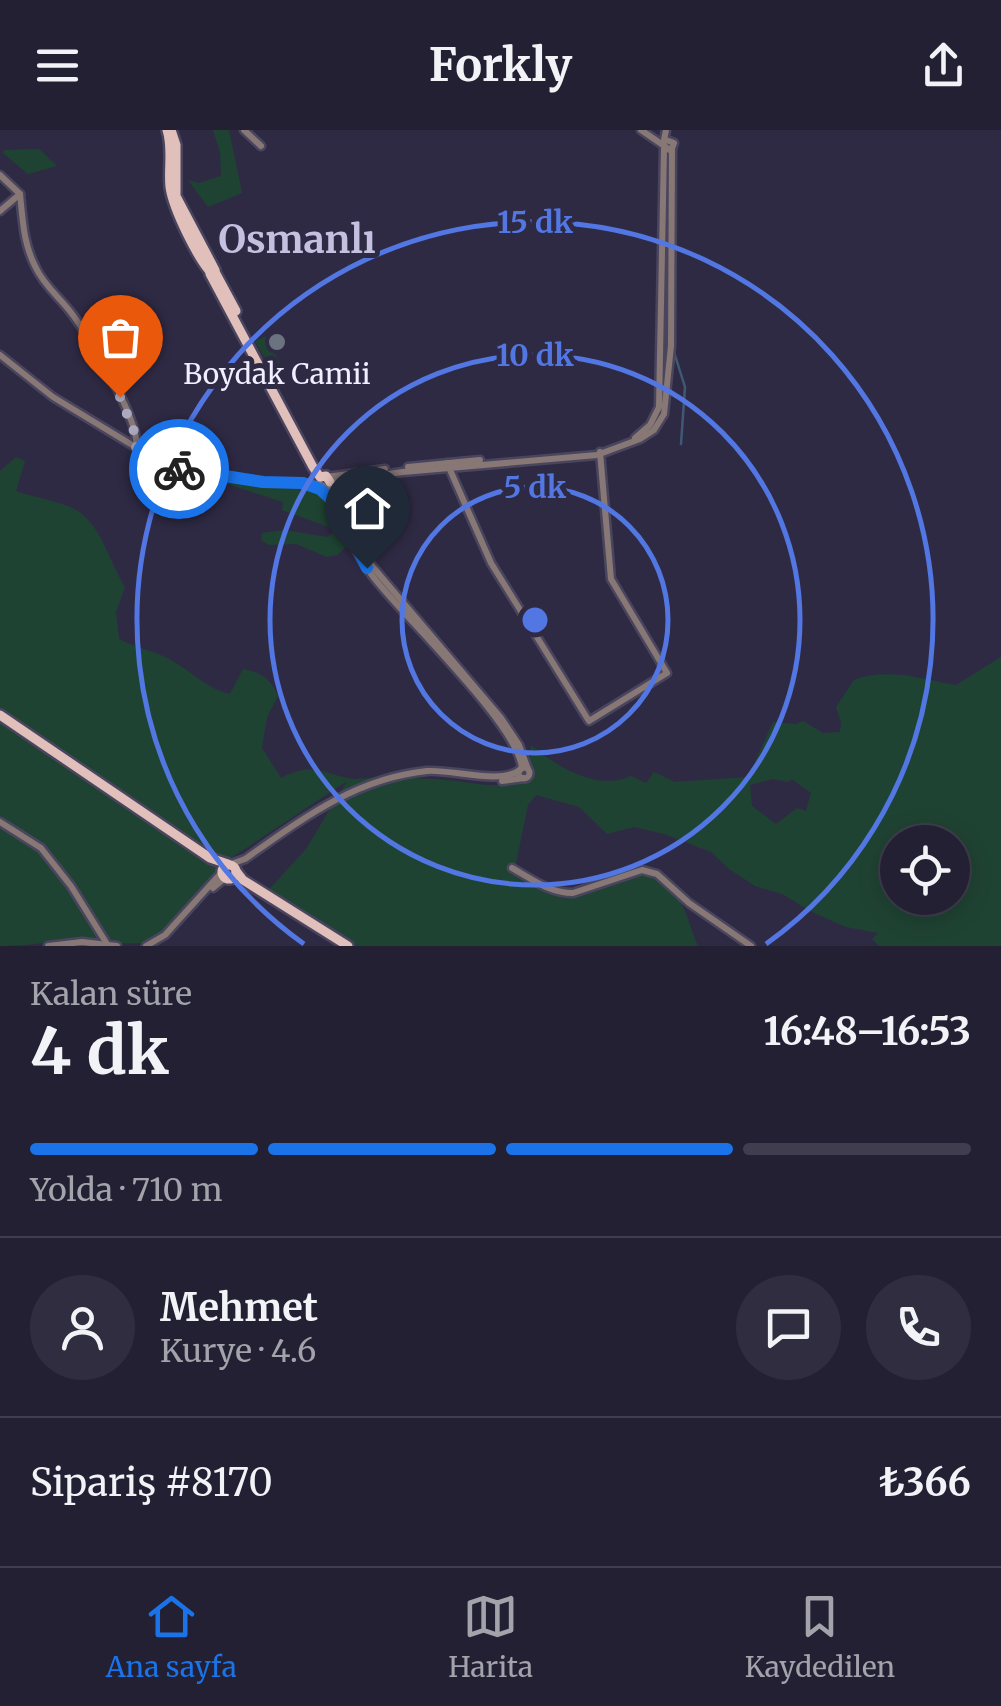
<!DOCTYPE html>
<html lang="tr">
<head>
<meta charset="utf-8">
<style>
  body { margin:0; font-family:Merriweather,serif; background:#2f2d3f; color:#f1f3f6; height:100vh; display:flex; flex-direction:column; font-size:38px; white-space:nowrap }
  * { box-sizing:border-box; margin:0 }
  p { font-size:32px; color:#a3a3ac }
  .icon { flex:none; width:55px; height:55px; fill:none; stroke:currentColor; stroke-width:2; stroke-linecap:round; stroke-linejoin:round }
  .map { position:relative; height:816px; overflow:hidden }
  .drawer { display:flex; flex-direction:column; background:#232033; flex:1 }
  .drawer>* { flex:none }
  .tools { position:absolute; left:880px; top:695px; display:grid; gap:20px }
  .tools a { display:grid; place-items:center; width:90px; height:90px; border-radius:50%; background:#232033; box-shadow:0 5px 25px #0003,0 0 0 2px #403e4e; font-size:50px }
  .pin { position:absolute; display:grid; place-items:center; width:85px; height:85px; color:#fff; margin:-102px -42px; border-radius:50% 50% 50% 0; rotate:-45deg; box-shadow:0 0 10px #0007 }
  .pin .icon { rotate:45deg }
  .courier { position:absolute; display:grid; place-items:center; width:100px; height:100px; margin:-50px; border:8px solid #1a73e8; border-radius:50%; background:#fff; color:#222; box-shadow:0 2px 12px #0007 }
  .summary em { font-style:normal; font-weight:700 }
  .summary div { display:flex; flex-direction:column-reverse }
  .summary { display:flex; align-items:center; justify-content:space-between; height:170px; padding:0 30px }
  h1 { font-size:65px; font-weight:700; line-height:75px }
  .bar { display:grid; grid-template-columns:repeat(4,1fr); gap:15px 10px; align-content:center; height:120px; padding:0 30px }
  .bar i { height:12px; border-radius:8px; background:#403e4e }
  .bar .current { background:#1a73e8 }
  .bar p { grid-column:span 4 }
  .line { display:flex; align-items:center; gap:25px; padding:0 30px; border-top:2px solid #403e4e }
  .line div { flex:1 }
  .round { display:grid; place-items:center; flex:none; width:105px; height:105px; border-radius:52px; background:#2f2d3f }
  header { display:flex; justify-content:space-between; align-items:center; height:130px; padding:0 30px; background:#232033; font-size:45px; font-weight:700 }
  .menu { display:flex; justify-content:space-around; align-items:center; height:140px; border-top:2px solid #403e4e; background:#232033; font-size:28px; color:#a3a3ac }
  .menu a { display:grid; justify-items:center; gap:5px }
  .menu .current { color:#1a73e8 }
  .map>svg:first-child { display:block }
  .green { fill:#1f4333; fill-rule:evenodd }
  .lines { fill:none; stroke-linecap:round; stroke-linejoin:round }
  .stream { stroke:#3f5975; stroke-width:2.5 }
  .tertiary-casing { stroke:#4a455e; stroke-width:11 }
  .primary-casing { stroke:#4a455e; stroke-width:14 }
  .tertiary { stroke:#877775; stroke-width:6 }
  .primary { stroke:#e1bfbb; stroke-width:9 }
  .done { stroke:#aca9be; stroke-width:10; stroke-dasharray:0 18 }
  .route { stroke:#1a73e8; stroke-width:12 }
  .ring { fill:none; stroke:#5276e2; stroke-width:5 }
  .worship-dot { fill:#6b7280; stroke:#2f2a44; stroke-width:4 }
  .labels { text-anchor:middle; stroke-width:10; stroke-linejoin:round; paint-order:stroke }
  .poi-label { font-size:28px; fill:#f0eeff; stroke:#2f2a44 }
  .district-label { font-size:38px; font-weight:bold; fill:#c5bfe0; stroke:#2f2a44 }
  .centre { fill:#5276e2; stroke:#2f2a44; stroke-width:5 }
  .ring-label { font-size:30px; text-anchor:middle; font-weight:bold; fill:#5276e2; stroke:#2f2a44; stroke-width:10; stroke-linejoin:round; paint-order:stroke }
</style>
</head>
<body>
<header><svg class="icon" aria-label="menu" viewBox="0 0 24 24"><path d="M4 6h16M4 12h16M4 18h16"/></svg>Forkly<svg class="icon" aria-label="share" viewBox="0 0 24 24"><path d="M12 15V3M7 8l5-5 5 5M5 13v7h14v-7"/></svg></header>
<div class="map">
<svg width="1001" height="816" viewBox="0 0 1001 816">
  <rect width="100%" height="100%" fill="#2f2a44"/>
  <!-- green -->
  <g class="green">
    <polygon points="213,0 229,0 242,63 208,77 188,50 199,53 221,46 220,22"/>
    <polygon points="39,19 57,36 28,44 3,23 4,20"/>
    <polygon points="266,206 283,239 273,244 255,211"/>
    <path d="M16,327L25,331L16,361C35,368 61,371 78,381C101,396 111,435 125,457L116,482L119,509C134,517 150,520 165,527C189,538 204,558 230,564L243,539C260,542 271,549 278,566L267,587L262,618L281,648C311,633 318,641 347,648C357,651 368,647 378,647C396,647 423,648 445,650C478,652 494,662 528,647L531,615C557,637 598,662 631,646L646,653L654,642L675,652L748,647L773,592L796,594L803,591L823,603L840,602L841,592L836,577L854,550C888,537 922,549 956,555L1001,527V816H879L872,809L878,803L846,797L814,783L782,764L755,756L729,739L711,722L664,704L634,697L607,704L579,677L536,665L528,675L515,738L554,760L567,762L646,737C679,746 686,788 698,816H343L263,766L306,719L347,651L228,730L189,714L221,737C202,758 173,801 150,812C127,816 90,809 63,811C42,813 22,816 0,816V341ZM773,649L788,652L792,649L811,663L806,681L797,678L776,694L752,676L750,655ZM898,712H952V768H898Z"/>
    <polygon points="193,343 316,361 328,372 336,395 331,398 282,380 283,372"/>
    <polygon points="285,400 327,407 334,402 347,409 348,414 338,425 327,427 296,414 269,415 261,410 262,403"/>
  </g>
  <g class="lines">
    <!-- stream -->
    <g class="stream">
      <polyline points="668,207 668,24"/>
      <polyline points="674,222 685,257 681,314"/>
    </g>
    <!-- tertiary casing -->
    <g class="tertiary-casing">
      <g id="tertiary">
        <polyline points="244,0 261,16"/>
        <polyline points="641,0 663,15"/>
        <polyline points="666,10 674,13 671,21 663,15 666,0"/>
        <path d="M0,45L20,64C23,91 23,113 36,138C44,155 58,166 69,180C87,202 141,292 136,317"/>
        <polyline points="0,81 20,64"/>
        <polyline points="0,225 53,267 142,321 162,341 185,338 263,352 320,354"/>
        <polyline points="635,308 650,295 659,277 664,19"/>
        <polyline points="447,333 491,433 589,591 667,543 611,449 600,322"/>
        <polyline points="408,337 480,330"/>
        <polyline points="327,347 385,339"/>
        <polyline points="330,352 403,342 597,325 640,309 654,300 664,284 671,216 672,19"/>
        <polyline points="329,354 372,436 501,588 519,615 528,639"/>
        <path d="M323,356C341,384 351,417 371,444C401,485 518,594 522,638"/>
        <circle cx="524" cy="643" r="5.5"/>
        <polyline points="502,651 524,648"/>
        <polyline points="0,692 41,718 71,756 107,814"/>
        <path d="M231,734L245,729C302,689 356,648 427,641C453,639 500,655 520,640"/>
        <path d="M512,738C532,749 549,763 573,763L642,740L657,744L689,773L751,816"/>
        <polyline points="213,758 225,748"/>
        <polyline points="48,816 82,812 117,816"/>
        <polyline points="146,816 165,805 221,743"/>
      </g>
    </g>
    <!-- primary casing -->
    <g class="primary-casing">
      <g id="primary">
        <path d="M167,0C173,19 168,37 170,57C173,79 198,130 213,145L215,140L176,66V15L171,0"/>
        <polyline points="215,142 236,181"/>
        <polyline points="210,144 313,337 320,347 326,346 330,352"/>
        <polyline points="0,585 210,728 228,734"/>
        <circle cx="229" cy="742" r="7"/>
        <polyline points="236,741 243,750 348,816"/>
      </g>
    </g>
    <!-- tertiary -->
    <use href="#tertiary" class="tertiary"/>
    <!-- primary -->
    <use href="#primary" class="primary"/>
  </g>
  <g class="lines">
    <!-- done -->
    <polyline class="done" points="120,267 138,311 136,317 162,341 179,339"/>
    <!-- route -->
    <polyline class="route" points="179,339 263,352 303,353 320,359 333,371 367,438"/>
  </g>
  <!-- distance rings -->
  <g class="ring">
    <circle cx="535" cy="490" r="133"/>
    <circle cx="535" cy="490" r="265"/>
    <path d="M304 814A398 398 0 1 1 766 814"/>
  </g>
  <!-- markers -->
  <circle class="worship-dot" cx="277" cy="212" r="10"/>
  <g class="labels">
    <!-- poi labels -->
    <g class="poi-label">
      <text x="277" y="254">Boydak Camii</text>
    </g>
    <!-- district labels -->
    <g class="district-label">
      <text x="297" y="123">Osmanlı</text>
    </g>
  </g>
  <circle cx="535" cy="490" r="15" class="centre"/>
  <g class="ring-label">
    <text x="535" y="103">15 dk</text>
    <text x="535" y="236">10 dk</text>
    <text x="535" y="368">5 dk</text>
  </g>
</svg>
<div class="tools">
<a><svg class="icon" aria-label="locate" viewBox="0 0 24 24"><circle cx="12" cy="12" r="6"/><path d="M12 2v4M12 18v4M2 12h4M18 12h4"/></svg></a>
</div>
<div class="pin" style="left:120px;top:267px;background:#ea580c"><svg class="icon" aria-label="bag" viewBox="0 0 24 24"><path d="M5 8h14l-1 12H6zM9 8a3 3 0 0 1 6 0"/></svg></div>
<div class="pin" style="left:367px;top:438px;background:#1f2937"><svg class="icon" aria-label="home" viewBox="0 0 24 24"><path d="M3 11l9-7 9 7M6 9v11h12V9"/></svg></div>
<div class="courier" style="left:179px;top:339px"><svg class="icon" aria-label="bike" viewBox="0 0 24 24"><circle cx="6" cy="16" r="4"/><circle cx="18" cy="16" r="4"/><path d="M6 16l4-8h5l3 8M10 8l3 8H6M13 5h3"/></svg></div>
</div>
<section class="drawer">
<div class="summary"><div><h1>4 dk</h1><p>Kalan süre</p></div><em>16:48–16:53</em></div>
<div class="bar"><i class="current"></i><i class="current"></i><i class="current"></i><i></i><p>Yolda · 710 m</p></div>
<div class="line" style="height:180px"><a class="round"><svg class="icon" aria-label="person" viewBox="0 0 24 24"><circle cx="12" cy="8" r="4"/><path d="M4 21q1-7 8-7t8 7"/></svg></a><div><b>Mehmet</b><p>Kurye · 4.6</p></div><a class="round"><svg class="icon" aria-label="chat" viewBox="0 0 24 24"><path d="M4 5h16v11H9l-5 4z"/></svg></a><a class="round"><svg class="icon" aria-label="phone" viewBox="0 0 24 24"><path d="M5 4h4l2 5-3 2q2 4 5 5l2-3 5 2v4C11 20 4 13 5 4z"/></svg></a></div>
<div class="line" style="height:130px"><div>Sipariş #8170</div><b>₺366</b></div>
</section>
<nav class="menu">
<a class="current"><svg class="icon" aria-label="home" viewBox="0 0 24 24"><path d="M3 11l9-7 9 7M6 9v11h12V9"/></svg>Ana sayfa</a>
<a><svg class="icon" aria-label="map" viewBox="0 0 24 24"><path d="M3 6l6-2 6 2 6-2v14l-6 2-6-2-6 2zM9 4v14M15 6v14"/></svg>Harita</a>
<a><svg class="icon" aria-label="saved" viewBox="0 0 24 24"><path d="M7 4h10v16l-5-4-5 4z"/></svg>Kaydedilen</a>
</nav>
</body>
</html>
